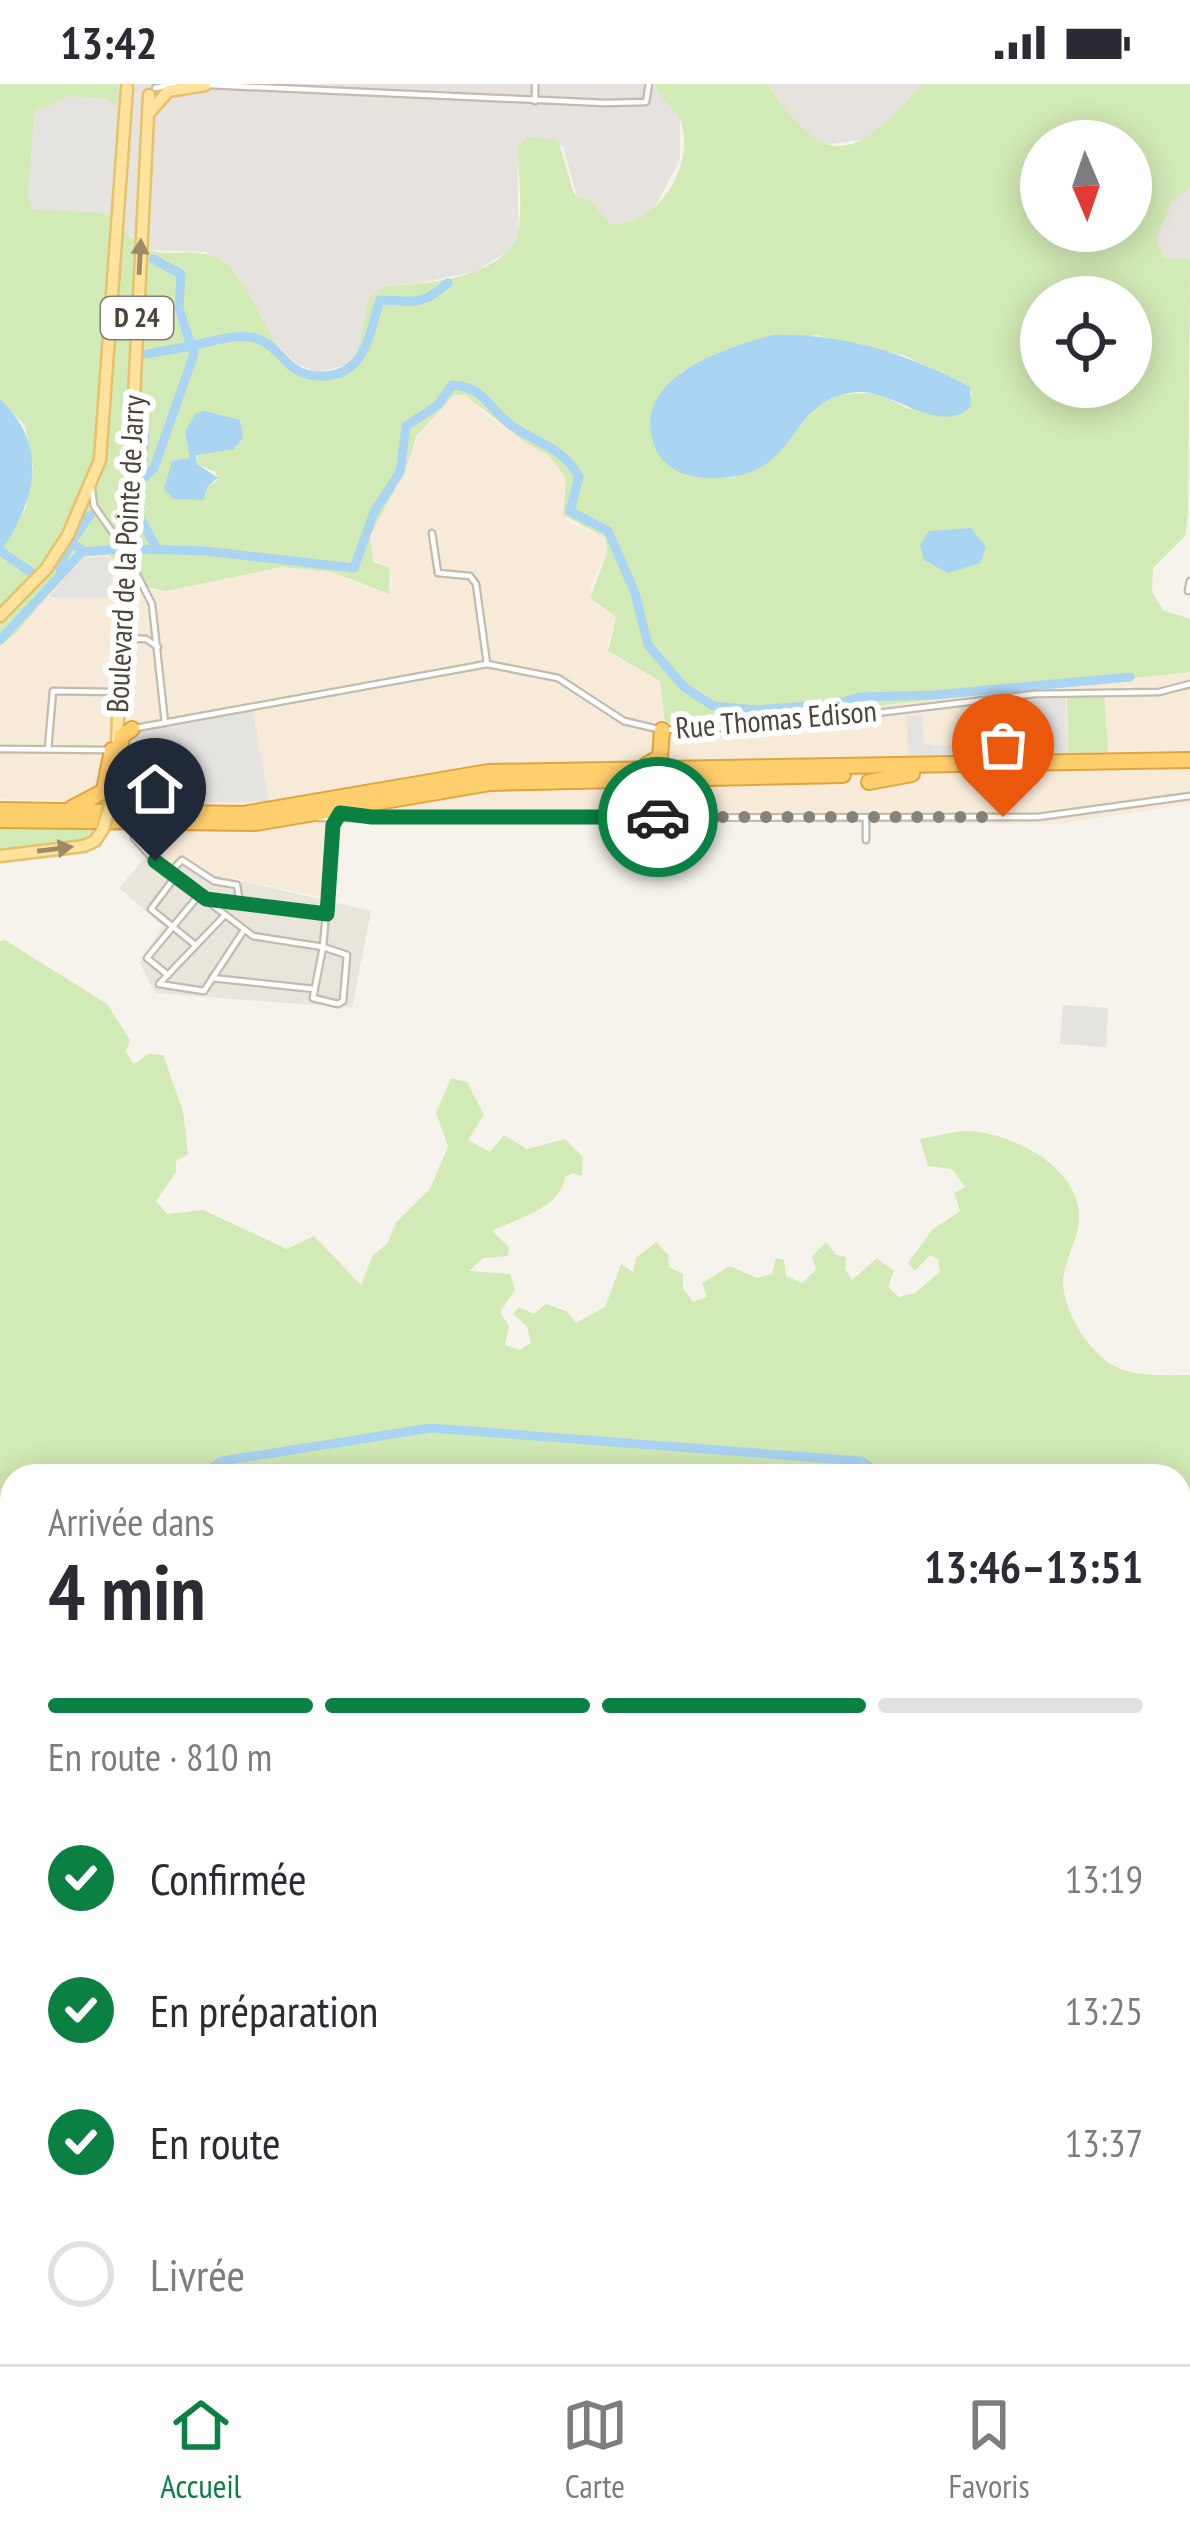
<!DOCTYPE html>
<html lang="fr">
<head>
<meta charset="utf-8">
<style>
  body { margin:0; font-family:"PT Sans Narrow",sans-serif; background:#f7f7f7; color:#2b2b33; height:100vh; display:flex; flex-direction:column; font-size:45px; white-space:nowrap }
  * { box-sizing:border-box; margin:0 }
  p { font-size:39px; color:#7c7c81 }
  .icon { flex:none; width:66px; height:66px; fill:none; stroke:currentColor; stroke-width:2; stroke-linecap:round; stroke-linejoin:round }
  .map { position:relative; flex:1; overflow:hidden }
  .panel { position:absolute; left:0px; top:1380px; width:1191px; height:900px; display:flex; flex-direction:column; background:#fff; border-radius:36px 36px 0 0; box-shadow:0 6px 30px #0003 }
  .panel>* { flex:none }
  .needle { width:78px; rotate:178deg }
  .controls { position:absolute; left:1020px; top:36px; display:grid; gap:24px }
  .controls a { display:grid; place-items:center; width:132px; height:132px; border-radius:50%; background:#fff; box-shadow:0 6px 30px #0003; font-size:60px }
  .pin { position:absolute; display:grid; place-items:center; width:102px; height:102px; color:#fff; margin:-123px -51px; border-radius:50% 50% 50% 0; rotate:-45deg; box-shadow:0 0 12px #0007 }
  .pin .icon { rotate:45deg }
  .courier { position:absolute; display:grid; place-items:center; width:120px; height:120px; margin:-60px; border:9px solid #0b8043; border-radius:50%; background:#fff; color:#222; box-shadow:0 3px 15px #0007 }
  .head em { font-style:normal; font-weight:700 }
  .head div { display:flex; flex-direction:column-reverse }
  .head { display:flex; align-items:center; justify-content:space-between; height:204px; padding:0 48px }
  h1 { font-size:78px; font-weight:700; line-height:90px }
  .bar { display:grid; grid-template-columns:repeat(4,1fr); gap:18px 12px; align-content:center; height:144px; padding:0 48px }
  .bar i { height:15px; border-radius:9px; background:#e1e1e2 }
  .bar .current { background:#0b8043 }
  .bar p { grid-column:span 4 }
  ol { padding:0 48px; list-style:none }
  li { display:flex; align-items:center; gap:36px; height:132px }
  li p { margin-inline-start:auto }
  li .icon { padding:12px; border-radius:50%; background:#0b8043; color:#fff; stroke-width:4 }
  li:last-child { color:#7c7c81 }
  li i { width:66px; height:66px; border:6px solid #e1e1e2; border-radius:50% }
  .status { display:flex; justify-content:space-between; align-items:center; height:84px; padding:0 60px; background:#fff; direction:ltr }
  .status svg { height:33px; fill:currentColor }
  .tabs { display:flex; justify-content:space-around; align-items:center; height:168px; border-top:3px solid #e1e1e2; background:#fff; font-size:33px; color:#7c7c81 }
  .tabs a { display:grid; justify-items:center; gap:6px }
  .tabs .current { color:#0b8043 }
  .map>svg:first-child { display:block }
  .residential { fill:#eae5da }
  .commercial { fill:#f7ead8 }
  .industrial { fill:#e6e2dd }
  .green { fill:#d2eab5; fill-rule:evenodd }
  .parking { fill:#e5e3e0 }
  .water { fill:#a9d4f2 }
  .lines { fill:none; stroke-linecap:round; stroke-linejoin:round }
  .river { stroke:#a9d4f2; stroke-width:9 }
  .street-casing { stroke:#c2bbae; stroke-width:9 }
  .primary-casing { stroke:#e6c16a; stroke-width:15 }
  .highway-casing { stroke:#e0a43c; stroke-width:18 }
  .street { stroke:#fff; stroke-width:4.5 }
  .primary { stroke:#ffe39c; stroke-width:10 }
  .highway { stroke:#ffcf6e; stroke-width:14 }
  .primary-bridge-casing { stroke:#e6c16a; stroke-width:15; stroke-linecap:butt }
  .primary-bridge { stroke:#ffe39c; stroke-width:10 }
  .oneway { fill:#9c8c66 }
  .done { stroke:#878178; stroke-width:12; stroke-dasharray:0 21.6 }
  .route { stroke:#0b8043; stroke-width:15 }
  .labels { text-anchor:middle; stroke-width:12; stroke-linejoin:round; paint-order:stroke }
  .shield { fill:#fff; stroke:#817c74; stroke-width:3 }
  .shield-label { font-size:27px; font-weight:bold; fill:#4b4439 }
  .street-label { font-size:30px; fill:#4b4439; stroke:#fff }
</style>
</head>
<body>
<div class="status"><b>13:42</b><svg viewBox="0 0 49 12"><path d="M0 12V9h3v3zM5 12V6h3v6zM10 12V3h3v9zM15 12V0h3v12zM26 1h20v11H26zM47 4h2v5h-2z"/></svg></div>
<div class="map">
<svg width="1190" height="2280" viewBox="0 0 1190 2280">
  <rect width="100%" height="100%" fill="#f6f3ec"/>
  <!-- residential -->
  <polygon class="residential" points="181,771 212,790 371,827 352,924 155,909 140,879 163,842 119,804 145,774"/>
  <!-- commercial -->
  <polygon class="commercial" points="454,311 471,312 484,329 547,370 566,394 562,424 568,438 606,454 607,469 590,503 595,520 616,533 607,562 613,571 660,597 666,639 756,635 1190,588 1190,720 1058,740 336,735 332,815 212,790 181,771 169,784 98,718 0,715 0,562 16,549 83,469 108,468 138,501 150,506 166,507 282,483 332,488 377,507 393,504 390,485 371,473 370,452 406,385 422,342"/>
  <!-- industrial -->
  <g class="industrial">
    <polygon points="118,0 652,0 680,33 680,76 652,128 624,141 610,140 591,117 577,113 563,62 518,64 518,148 510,166 476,187 417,200 390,201 351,280 319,288 298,281 268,252 238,192 206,168 148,166 105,129"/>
    <polygon points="768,0 922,0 885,41 866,55 824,61 803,50"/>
    <polygon points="1190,104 1190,175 1170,177 1159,170 1156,153 1173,115"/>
  </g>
  <!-- green -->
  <g class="green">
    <path d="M0,0H118L116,24L106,14L32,125C53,126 88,122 106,130C122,138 133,160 149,166C174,174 198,161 222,177C266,207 271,319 351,280C365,259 363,220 373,211C385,198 401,202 417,200C448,197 511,185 518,147C523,122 518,90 518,64L527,53L558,56L573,107L577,113L591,117L610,140C656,144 696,82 681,38C676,23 659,16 654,0H768C827,92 857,73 922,0H1190V104L1173,116L1156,154L1164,174L1190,175L1188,431L1185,452L1153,484L1152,508L1163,526L1190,535V588L756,635L665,639L660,597L608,567L616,533L590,514L607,469L606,454L563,431L566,394L547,370L526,359L465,311H454L417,351L406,385L370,452L373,478L390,484L389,510L332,488L282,483L166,507C138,504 124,490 108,469L81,472L16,549L0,562V469L26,424L33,382L25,342L0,315ZM1041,57H1131V147H1041ZM1041,213H1131V303H1041ZM816,251L905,272L969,302L972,311L909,325L875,308L839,311L820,320L797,345L734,394H704L662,307L683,287ZM185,348L239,363L198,368L197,380L215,388L218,396L208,402L203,415H173L184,377L191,374Z"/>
    <polygon points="1104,609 1108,668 1068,669 1067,612"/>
    <polygon points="0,739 101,740 87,756 0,768"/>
    <path d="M5,856L107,920L130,956L126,967L133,980L149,970L163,971L183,1027L188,1070L176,1077V1088L156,1117L167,1130L203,1126L287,1165L314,1152L361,1201L373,1171L387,1160L396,1139L430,1105L448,1062L436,1029L451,994L467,998L484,1031L468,1056L490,1068L504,1051L527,1065L565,1055L583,1073L582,1092L573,1089L565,1093C561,1124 518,1134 492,1147L509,1163L508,1172L483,1174L469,1187L510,1190L515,1206L500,1228L509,1242L505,1261L519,1266L531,1259L527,1242L513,1230L519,1223L534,1230L546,1220L566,1227L576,1239L605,1223L621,1180L633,1188L636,1174L656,1158L668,1171L669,1183L683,1190V1204L693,1218L707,1213L702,1199L730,1182L757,1194L772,1190L776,1174L784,1176L786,1192L802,1199L816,1186L812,1173L826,1158L836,1171L846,1173L845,1185L852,1196L877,1174L894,1187L888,1203L899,1213L915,1209L940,1188L938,1175L930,1171L915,1187L908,1179L932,1146L960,1127L954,1109L965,1103L952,1085L928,1082L920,1055C935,1053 952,1047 966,1047C1012,1048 1082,1084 1079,1136C1078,1157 1063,1178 1063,1199C1064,1229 1090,1270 1116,1283C1136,1293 1168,1291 1190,1291V1538L1179,1543V1392H12V2002L0,2007V857Z"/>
    <polygon points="1190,1563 1190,1903 1179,1905 1179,1568"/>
    <polygon points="12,2032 12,2268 273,2268 268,2276 271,2280 0,2280 0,2036"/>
    <polygon points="341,2268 1054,2268 1067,2276 1065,2280 345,2280"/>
  </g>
  <!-- parking -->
  <g class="parking">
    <polygon points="69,12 106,14 116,24 105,129 32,125 28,111 34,28"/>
    <polygon points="111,473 112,513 49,513 81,474"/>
    <polygon points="1065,613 1067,669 1006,671 1006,659 1033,658 1033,630 1013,626 1013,618"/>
    <polygon points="253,627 269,717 151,720 130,706 127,651"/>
    <polygon points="923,631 924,659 936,662 991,657 991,639 997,639 998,671 908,673 907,632"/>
    <polygon points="1063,921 1108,924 1106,963 1060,960"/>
  </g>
  <!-- water -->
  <g class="water">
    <path d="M772,251C844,249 907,270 970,303L971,322C941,353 893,306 859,308C783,312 804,399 707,394C685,393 664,385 655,363C628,294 724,265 772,251Z"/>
    <path d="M0,315C52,365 33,420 0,469Z"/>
    <polygon points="204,327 240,336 243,354 234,365 196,371 197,380 218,394 208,402 203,416 173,415 164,405 172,377 190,374 185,348 195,330"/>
    <polygon points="971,444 986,463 980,479 948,489 924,476 920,461 929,447"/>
  </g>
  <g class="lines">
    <!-- river -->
    <g class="river">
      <path d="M153,175L181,190L179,224L191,262C211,258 237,248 258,255C273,260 282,276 295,285C303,290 313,292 322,292C367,291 369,249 380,216C413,216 419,224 448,199"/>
      <polyline points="145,346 139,432 157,465"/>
      <polyline points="140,398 154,384 194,270 191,262 147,270"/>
      <path d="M133,465L206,467L354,484L374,428L400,388L406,342L438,321L452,301C485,303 489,325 512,342C538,360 563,363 579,393L570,427L608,447L635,509L648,561L684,603L713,622L756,626L836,620L860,613L934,611L1130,593"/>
      <polyline points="84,467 71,459 90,431"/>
      <polyline points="2,468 36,492"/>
      <polyline points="61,488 59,481 71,459"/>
      <polyline points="0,556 82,468 120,465"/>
      <polyline points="199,1392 222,1377 431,1344 861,1377 883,1392"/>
      <polyline points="0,1556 12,1543"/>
      <polyline points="1179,1675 1190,1684"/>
    </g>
    <!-- street casing -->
    <g class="street-casing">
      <g id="street">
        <polyline points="209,1 605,19 646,18 649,0"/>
        <polyline points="155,4 174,0"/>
        <polyline points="535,17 535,0"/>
        <polyline points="92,406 94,422 123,463"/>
        <polyline points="432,449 438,489 470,492 476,500 487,580"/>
        <polyline points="130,477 152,520 165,639"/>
        <polyline points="1188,507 1190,497"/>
        <polyline points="124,554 146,555 158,563"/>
        <polyline points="136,644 487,580 558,594 624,637 662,646 747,643 790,634 827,635 1035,610 1159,608 1190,600"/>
        <polyline points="0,665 107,666"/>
        <polyline points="48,665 53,607 116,608"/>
        <polyline points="319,734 1038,733 1190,712"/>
        <polyline points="134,754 155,777 253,852 323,863 334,736"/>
        <polyline points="866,756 866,734"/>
        <polyline points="170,788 182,776 214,797 237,801 240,820"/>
        <polyline points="175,793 151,825 194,860"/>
        <polyline points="207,816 327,830"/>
        <polyline points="225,831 159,900 204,907 244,846"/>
        <polygon points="323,863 347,871 343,917 338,920 313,914"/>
        <polyline points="168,891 147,874 199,811"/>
        <polyline points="212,894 314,905"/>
        <polyline points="0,2009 12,2005"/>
        <polyline points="1179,2134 1190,2139"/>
      </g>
    </g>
    <!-- primary casing -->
    <g class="primary-casing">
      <g id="primary">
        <polyline points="150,28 168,7 205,1"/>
        <polyline points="0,532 46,485 68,451 100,376 127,4"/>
        <polyline points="117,656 149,11"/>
        <polyline points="111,719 114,681"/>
        <polyline points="0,772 84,762 95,757 103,745"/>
      </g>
    </g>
    <!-- highway casing -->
    <g class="highway-casing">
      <g id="highway">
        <path d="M132,645L122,652C117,687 117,713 153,727"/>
        <polyline points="646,681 660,673 662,646"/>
        <polyline points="869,698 912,690"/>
        <polyline points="72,724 104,707 112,666"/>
        <polyline points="0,726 243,730 488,688 1190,676"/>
        <polyline points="0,736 256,739 490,699 843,691"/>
        <polyline points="1179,1552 1190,1548"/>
        <polyline points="1179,1563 1190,1558"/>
        <polyline points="0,2017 12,2013"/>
        <polyline points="0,2028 12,2023"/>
      </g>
    </g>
    <!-- street -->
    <use href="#street" class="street"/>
    <!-- primary -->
    <use href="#primary" class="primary"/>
    <!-- highway -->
    <use href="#highway" class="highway"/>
    <!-- primary-bridge casing -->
    <g class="primary-bridge-casing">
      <polyline id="primary-bridge" points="103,745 111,719"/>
    </g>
    <!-- primary-bridge -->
    <use href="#primary-bridge" class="primary-bridge"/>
  </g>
  <!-- one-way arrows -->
  <defs><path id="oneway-solid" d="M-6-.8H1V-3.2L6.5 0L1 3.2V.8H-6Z" transform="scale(3)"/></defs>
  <g class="oneway">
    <use href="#oneway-solid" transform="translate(140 173) rotate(-87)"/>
    <use href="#oneway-solid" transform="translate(55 765) rotate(-7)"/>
  </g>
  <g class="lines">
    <!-- done -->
    <polyline class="done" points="658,733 1003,733"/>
    <!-- route -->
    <polyline class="route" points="155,777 206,815 327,830 333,741 340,729 372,733 658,733"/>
  </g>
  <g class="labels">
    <!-- shield labels -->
    <rect class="shield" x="101" y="213" width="72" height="42" rx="9"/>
    <g class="shield-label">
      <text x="137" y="243">D 24</text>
    </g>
    <!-- street labels -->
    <g class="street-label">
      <text transform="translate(126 470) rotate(-87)" y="10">Boulevard de la Pointe de Jarry</text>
      <text transform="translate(776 636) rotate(-5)" y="10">Rue Thomas Edison</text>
    </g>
  </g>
</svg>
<div class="controls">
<a><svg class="needle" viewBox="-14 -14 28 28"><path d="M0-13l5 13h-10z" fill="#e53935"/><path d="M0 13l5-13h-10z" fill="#7c7c81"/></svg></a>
<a><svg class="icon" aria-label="locate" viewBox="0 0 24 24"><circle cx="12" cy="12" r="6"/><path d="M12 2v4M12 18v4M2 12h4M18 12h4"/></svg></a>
</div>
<div class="pin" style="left:1003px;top:733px;background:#ea580c"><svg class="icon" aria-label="bag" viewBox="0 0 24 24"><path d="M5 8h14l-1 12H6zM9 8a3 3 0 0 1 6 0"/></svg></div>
<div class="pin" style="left:155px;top:777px;background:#1f2937"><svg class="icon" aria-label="home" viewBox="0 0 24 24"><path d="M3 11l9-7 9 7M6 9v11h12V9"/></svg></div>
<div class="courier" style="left:658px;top:733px"><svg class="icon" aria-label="car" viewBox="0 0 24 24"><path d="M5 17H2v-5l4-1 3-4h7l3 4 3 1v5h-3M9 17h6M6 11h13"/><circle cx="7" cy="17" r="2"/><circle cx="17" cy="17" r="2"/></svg></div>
<section class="panel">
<div class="head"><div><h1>4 min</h1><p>Arrivée dans</p></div><em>13:46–13:51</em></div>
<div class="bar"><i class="current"></i><i class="current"></i><i class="current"></i><i></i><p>En route · 810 m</p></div>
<ol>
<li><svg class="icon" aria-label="check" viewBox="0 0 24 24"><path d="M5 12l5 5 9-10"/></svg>Confirmée<p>13:19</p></li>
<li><svg class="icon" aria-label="check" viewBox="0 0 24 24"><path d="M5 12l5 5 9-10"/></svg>En préparation<p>13:25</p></li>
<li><svg class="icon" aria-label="check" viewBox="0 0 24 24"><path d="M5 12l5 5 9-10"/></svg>En route<p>13:37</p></li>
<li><i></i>Livrée</li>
</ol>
</section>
</div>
<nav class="tabs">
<a class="current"><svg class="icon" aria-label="home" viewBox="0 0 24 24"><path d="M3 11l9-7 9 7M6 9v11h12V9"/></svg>Accueil</a>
<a><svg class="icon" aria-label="map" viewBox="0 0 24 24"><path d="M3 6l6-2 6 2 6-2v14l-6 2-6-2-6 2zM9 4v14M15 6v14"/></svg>Carte</a>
<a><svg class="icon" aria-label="saved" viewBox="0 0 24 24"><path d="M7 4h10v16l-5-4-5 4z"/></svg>Favoris</a>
</nav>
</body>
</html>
